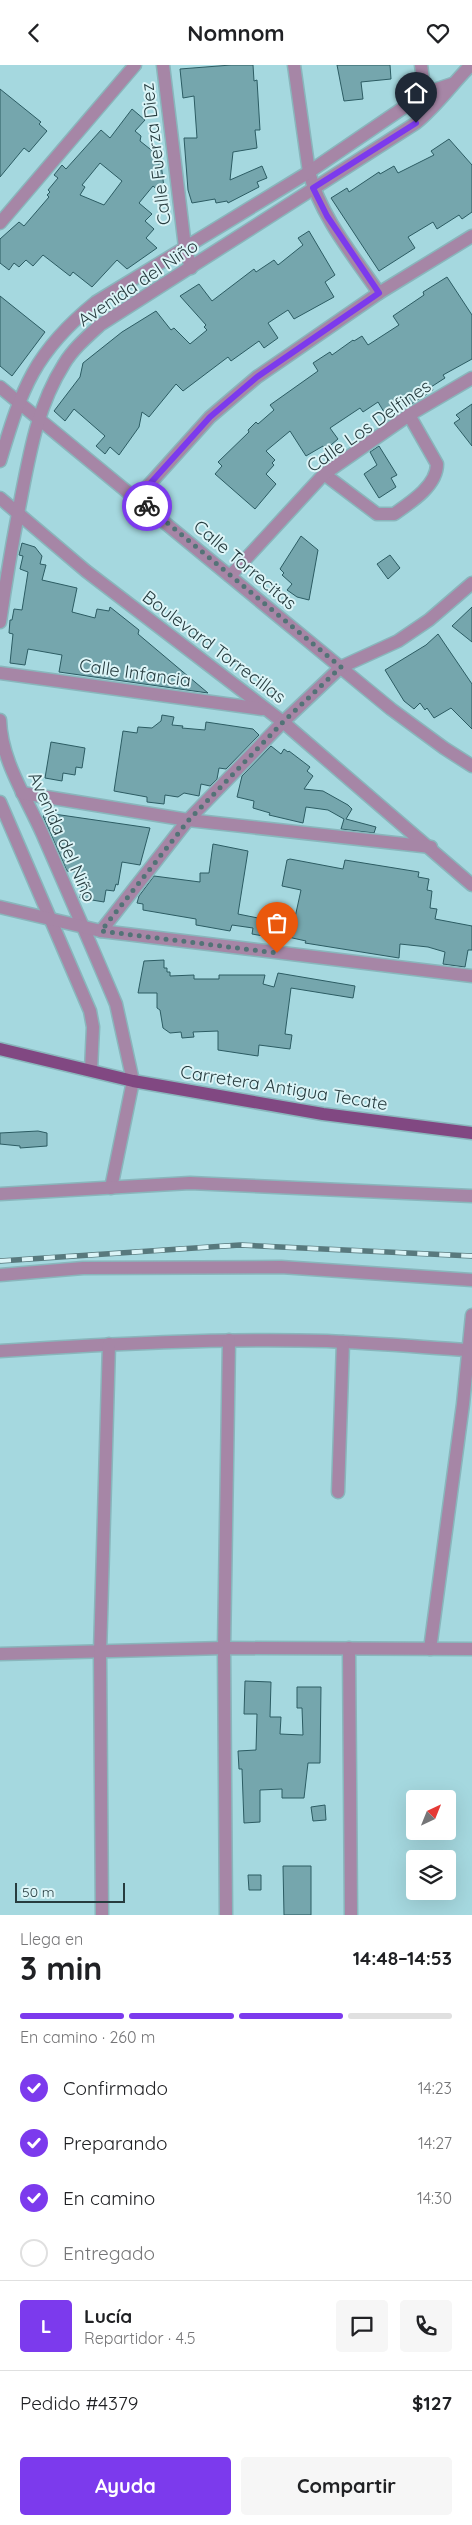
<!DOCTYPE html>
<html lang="es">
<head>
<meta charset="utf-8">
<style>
  body { margin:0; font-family:Quicksand,sans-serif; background:#f6f6f6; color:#202124; height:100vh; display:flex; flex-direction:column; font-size:19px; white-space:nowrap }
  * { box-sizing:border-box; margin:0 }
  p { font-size:16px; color:#757577 }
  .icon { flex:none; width:28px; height:28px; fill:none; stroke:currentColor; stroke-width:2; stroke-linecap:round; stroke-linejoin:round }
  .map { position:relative; height:1850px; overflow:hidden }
  .sheet { display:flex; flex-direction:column; background:#fff; flex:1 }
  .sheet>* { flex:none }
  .needle { width:32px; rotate:43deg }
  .fabs { position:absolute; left:406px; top:1725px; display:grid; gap:10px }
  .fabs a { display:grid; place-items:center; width:50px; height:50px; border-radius:5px; background:#fff; box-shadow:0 5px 20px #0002; font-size:25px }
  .scale { position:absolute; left:15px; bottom:12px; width:110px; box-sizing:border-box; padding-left:5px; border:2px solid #273c3f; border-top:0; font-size:14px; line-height:18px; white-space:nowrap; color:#273c3f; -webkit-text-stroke:4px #dbf4f7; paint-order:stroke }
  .pin { position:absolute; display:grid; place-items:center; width:42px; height:42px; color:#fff; margin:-51px -21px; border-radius:50% 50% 50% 0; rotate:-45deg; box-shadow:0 0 5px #0007 }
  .pin .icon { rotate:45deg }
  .courier { position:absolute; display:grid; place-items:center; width:50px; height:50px; margin:-25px; border:4px solid #7c3aed; border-radius:50%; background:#fff; color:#222; box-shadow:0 1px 6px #0007 }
  .headline em { font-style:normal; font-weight:800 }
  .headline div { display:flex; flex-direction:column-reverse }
  .headline { display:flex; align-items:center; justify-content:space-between; height:85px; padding:0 20px }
  h1 { font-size:32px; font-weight:800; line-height:38px }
  .bar { display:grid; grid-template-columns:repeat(4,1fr); gap:8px 5px; align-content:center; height:60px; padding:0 20px }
  .bar i { height:6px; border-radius:4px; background:#e0e0e0 }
  .bar .selected { background:#7c3aed }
  .bar p { grid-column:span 4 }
  .line { display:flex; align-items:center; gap:12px; padding:0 20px; border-top:1px solid #e0e0e0 }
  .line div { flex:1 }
  .round { display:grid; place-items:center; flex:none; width:52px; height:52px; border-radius:5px; background:#f6f6f6 }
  ol { padding:0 20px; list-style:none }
  li { display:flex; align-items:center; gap:15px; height:55px }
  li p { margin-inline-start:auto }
  li .icon { padding:5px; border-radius:50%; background:#7c3aed; color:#fff; stroke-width:4 }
  li:last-child { color:#757577 }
  li i { width:28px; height:28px; border:2px solid #e0e0e0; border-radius:50% }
  .action { display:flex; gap:10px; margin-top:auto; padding:10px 20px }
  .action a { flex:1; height:58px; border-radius:5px; background:#7c3aed; color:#fff; font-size:20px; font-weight:800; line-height:58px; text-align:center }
  .action a+a { background:#f6f6f6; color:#202124 }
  header { display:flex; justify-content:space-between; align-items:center; height:65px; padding:0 20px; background:#fff; font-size:22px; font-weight:800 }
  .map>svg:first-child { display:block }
  .building { fill:#75a6ad; stroke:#2c5c63; fill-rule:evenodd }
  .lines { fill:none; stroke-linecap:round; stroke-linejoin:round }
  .minor-casing { stroke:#89b6bc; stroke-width:15 }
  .major-casing { stroke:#89b6bc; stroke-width:15 }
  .minor { stroke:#a686a6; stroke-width:12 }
  .major { stroke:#814882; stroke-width:12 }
  .rail-casing { stroke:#58797d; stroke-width:5.5 }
  .rail { stroke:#dbf4f7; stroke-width:4; stroke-dasharray:11; stroke-linecap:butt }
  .done { stroke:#537377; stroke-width:5; stroke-dasharray:0 9 }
  .route { stroke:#7c3aed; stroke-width:6 }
  .labels { text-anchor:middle; stroke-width:4; stroke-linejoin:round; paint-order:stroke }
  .street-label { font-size:18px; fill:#273c3f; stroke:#dbf4f7 }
</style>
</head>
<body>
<header><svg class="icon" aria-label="back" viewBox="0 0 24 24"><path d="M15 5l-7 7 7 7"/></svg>Nomnom<svg class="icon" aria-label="heart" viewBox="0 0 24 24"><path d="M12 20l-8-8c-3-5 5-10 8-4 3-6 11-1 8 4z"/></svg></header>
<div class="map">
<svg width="472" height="1850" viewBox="0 0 472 1850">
  <rect width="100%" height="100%" fill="#a5d8df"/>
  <!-- building -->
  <g class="building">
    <polygon points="231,0 253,0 254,16 257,15 260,65 255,65 257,83 233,87 230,115 262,101 267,113 257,117 259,122 228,138 227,136 216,138 215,134 192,138 188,125 184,73 197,73 194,31 183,33 180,4"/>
    <polygon points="337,0 390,0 391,14 361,17 363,34 344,36"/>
    <polygon points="0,24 41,57 39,59 47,66 29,87 24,83 0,112"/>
    <path d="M132,44L145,55L135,66L141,71L140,76L155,88L158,99L161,98L165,131L153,121L139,138L152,149L145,156L154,164L146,173L157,183L127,204L117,195L92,222L73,207L70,211L43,190L33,201L26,195L19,202L14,198L9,205L0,198V174L19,157L24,161L49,132L47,130L50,127L48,125L58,113L54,110L62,100L66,104L101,65L110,73ZM100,98L122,116L104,140L80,130L85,122L82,120Z"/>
    <polygon points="449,74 472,100 472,147 462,154 459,150 437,164 433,157 408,172 415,183 379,206 331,133 347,123 349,127 379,107 380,109 394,101 398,108 434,90 431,86"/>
    <polygon points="309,166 335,210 325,217 334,232 294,254 288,245 268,258 278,273 264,283 259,276 231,296 228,292 183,326 176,319 149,352 142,347 139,362 119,390 110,382 105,389 96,381 105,371 74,344 65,356 54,346 80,312 83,298 122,267 156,246 171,265 174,263 190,279 207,265 204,262 206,260 180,231 199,219 212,236 254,204 256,207 274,195 278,200 303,180 298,173"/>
    <polygon points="447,212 472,250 472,294 443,310 445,313 431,322 433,325 410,340 408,337 402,342 399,337 384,347 378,337 363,347 360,343 330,363 338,374 325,385 323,381 306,391 290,366 266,386 275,395 272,398 274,400 266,409 276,419 255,444 215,409 222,401 218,397 249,367 248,365 256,357 258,359 274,345 270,340 318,306 313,298 330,287 332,290 353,275 354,276 362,271 368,280 399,260 393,251 424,230 423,227"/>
    <polygon points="0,231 45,267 12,311 0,301"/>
    <polygon points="472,339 472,381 454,358 460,354 456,350"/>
    <polygon points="379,381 397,410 391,413 396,422 379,433 364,409 377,400 370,387"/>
    <polygon points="301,471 318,485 309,535 297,532 287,525 292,519 282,510 284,508 280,504"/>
    <polygon points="22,478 35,482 42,491 40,499 46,500 42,515 77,523 72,547 95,553 97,544 109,546 110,542 139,565 138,569 208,628 59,607 62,590 28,584 25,600 10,598 13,569 9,568 10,555 12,555 14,544 22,545 28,507 20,504 23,491 19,490"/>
    <polygon points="390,490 400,503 388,514 377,499"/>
    <polygon points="472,542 472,577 452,561"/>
    <polygon points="438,569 472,619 472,664 451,643 434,653 427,643 425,645 420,638 414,644 404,636 385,605 426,580"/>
    <polygon points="162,650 174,652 172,660 183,661 182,663 205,665 206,657 253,664 259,670 226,704 219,703 217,714 210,721 201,719 199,731 184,728 178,732 165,730 164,739 147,737 147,732 114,726 123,666 137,668 138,662 152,663 161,656"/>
    <polygon points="51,677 85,683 82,703 76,702 75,710 63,708 62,716 45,713"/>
    <polygon points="271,681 281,689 284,684 288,687 289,686 310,702 307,706 313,711 304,724 323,726 348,740 352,744 346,754 376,762 374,768 341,764 344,754 328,745 306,742 303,758 269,750 270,748 253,743 254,736 237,732 242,711"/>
    <polygon points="47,748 150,763 140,800 122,797 118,820 116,819 114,826 106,825 104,837 80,833 84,808 67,806 43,751"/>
    <polygon points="213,779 248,786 238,849 283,858 281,868 270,866 269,872 252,869 253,863 232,860 230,866 202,861 196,860 196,854 143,845 143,839 137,838 139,831 154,811 200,817 200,808 209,808"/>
    <polygon points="290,794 343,804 345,795 419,807 418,812 429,814 427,825 432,826 430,843 437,844 435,854 472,861 472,885 468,885 465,902 443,899 445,887 428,882 400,879 399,893 305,878 306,876 288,872 292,857 294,857 301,825 282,821 287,795"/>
    <polygon points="164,895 164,903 167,903 167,907 170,907 170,911 194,910 194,914 219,914 219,910 265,910 263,919 274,922 278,908 355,921 353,933 291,923 285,969 292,970 290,984 259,980 258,991 218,985 218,966 193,967 194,972 182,973 181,967 170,968 163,963 160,945 157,943 157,928 138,928 144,896"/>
    <polygon points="38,1066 47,1068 47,1081 20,1083 20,1081 0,1079 0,1068"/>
    <polygon points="245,1616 271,1617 270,1652 281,1652 280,1669 303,1670 302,1643 297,1643 297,1622 321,1622 320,1698 308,1698 304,1733 282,1733 282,1724 260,1725 260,1757 244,1758 242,1704 239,1704 238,1686 256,1685 257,1649 244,1649"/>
    <polygon points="325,1740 326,1755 313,1756 311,1742"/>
    <polygon points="283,1801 311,1801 311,1850 284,1850"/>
    <polygon points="248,1810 261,1810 261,1825 249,1825"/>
  </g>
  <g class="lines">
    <!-- minor casing -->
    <g class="minor-casing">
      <g id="minor">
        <polyline points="163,0 185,182 191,203"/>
        <path d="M294,0L309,107C321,152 353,190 379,228"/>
        <polyline points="421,0 425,28 429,34"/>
        <polyline points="0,158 135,0"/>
        <polyline points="0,322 391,644 444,683 472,701"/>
        <path d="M0,396C22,323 34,287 96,237L309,107L425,28L452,19"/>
        <path d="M324,409L377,449H394C410,438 437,421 437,399L409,350"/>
        <polyline points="0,433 86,506 283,657 472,820"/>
        <polyline points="137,433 210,352 257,312 379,228 472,171"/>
        <polyline points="230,511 324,409 409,350 472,313"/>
        <path d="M0,557C6,515 13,474 21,433C30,386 38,340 64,299C73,284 87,272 100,260L416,58C437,41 452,19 471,0"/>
        <polyline points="0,608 262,644"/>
        <path d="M0,655C1,695 26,732 42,768C67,825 92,882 116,939L133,1016L111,1123"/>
        <polyline points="22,728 188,755 431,782"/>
        <polyline points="0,737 90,946 93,962 91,1005"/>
        <polyline points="0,842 101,866 472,911"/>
        <polyline points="101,866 188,755 283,657 341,602 398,576 429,555 472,518"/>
        <polyline points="0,1129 190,1118 472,1131"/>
        <polyline points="0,1210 83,1203 281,1202 472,1215"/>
        <path d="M0,1286C109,1279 218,1273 327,1276C374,1278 421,1282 467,1285"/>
        <polyline points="338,1427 343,1277"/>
        <polyline points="349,1583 351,1850"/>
        <polyline points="430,1584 463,1339 472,1250"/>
        <polyline points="0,1589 224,1583 472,1584"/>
        <polyline points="102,1850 100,1588 109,1279"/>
        <polyline points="226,1850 224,1583 229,1275"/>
      </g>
    </g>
    <!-- major casing -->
    <g class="major-casing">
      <polyline id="major" points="0,984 133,1016 323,1049 472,1068"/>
    </g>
    <!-- minor -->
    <use href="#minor" class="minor"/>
    <!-- major -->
    <use href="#major" class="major"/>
    <!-- rail casing -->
    <g class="rail-casing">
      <polyline id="rail" points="0,1196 240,1180 472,1191"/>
    </g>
    <!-- rail -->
    <use href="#rail" class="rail"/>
  </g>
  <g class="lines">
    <!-- done -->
    <polyline class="done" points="147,441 341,602 283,657 188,756 101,866 277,888"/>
    <!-- route -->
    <polyline class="route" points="147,441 137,433 210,352 257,312 379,228 327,151 313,123 416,58"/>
  </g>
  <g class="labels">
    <!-- street labels -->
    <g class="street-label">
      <text transform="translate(156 89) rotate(-97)" y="6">Calle Fuerza Diez</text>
      <text transform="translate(138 218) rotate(-34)" y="6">Avenida del Niño</text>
      <text transform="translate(369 361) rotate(-35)" y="6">Calle Los Delfines</text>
      <text transform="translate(245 500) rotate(40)" y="6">Calle Torrecitas</text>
      <text transform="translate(214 582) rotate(37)" y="6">Boulevard Torrecillas</text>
      <text transform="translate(135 608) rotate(8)" y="6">Calle Infancia</text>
      <text transform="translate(62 772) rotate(66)" y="6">Avenida del Niño</text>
      <text transform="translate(284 1023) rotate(9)" y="6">Carretera Antigua Tecate</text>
    </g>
  </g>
</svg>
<div class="fabs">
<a><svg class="needle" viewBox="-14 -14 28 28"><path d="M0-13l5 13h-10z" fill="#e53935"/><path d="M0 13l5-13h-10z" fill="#757577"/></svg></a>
<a><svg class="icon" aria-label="layers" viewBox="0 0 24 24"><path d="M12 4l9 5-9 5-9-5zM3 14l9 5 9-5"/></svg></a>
</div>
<div class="scale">50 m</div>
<div class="pin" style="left:277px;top:888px;background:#ea580c"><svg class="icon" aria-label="bag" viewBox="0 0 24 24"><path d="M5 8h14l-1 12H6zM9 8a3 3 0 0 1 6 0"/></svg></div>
<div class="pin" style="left:416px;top:58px;background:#1f2937"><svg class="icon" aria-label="home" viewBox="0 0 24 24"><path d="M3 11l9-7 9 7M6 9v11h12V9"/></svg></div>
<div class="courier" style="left:147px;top:441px"><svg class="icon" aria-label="bike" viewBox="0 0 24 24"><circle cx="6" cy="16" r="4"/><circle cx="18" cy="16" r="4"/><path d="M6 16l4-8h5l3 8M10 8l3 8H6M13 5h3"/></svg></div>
</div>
<section class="sheet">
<div class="headline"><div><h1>3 min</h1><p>Llega en</p></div><em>14:48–14:53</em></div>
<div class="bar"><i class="selected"></i><i class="selected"></i><i class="selected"></i><i></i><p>En camino · 260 m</p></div>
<ol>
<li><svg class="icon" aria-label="check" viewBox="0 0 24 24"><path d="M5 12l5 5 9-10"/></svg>Confirmado<p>14:23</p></li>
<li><svg class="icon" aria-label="check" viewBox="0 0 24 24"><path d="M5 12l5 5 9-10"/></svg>Preparando<p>14:27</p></li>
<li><svg class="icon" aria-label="check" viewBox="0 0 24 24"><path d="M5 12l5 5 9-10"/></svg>En camino<p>14:30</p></li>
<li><i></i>Entregado</li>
</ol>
<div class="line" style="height:90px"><b class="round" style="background:#7c3aed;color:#fff">L</b><div><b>Lucía</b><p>Repartidor · 4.5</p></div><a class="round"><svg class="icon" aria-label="chat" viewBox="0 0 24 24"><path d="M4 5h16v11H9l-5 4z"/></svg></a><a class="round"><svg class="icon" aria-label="phone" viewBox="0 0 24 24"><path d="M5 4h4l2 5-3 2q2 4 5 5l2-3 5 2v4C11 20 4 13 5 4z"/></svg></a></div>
<div class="line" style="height:65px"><div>Pedido #4379</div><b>$127</b></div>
<div class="action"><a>Ayuda</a><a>Compartir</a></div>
</section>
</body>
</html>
